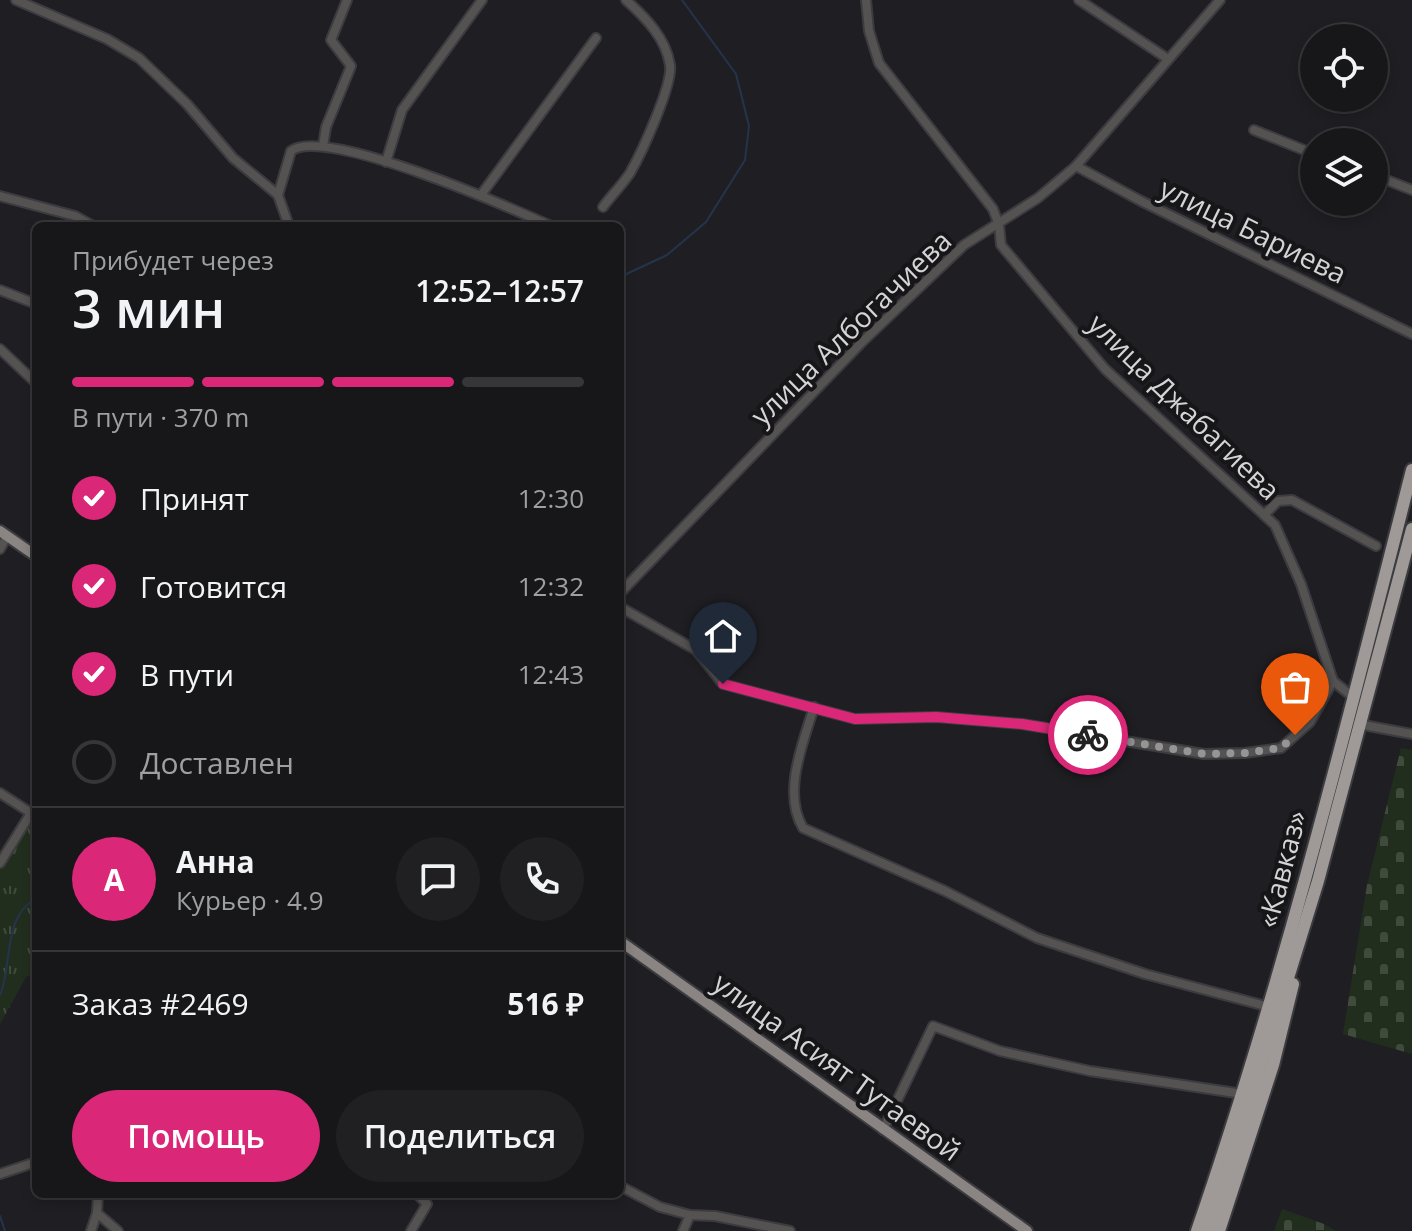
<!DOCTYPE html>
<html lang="ru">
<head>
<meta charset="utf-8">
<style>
  body { margin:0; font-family:"Open Sans",sans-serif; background:#202023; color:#f1f3f6; height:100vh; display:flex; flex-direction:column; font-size:30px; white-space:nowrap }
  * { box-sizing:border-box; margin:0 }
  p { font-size:26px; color:#9e9fa2 }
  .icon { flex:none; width:44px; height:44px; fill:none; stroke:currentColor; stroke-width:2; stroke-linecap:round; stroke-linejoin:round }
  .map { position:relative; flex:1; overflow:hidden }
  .sheet { position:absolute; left:32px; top:222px; width:592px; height:976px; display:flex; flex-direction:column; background:#17171a; border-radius:12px; box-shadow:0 4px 12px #0003,0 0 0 2px #363639 }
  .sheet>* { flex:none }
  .fabs { position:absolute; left:1300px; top:24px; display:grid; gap:16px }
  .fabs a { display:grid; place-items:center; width:88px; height:88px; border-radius:50%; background:#17171a; box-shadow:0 4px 12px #0003,0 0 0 2px #363639; font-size:40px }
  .pin { position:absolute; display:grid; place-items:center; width:68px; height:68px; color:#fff; margin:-82px -34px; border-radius:50% 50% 50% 0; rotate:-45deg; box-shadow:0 0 8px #0007 }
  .pin .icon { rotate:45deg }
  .courier { position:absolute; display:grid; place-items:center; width:80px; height:80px; margin:-40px; border:6px solid #db2777; border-radius:50%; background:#fff; color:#222; box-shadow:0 2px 10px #0007 }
  .headline em { font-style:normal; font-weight:600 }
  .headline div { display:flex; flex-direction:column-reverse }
  .headline { display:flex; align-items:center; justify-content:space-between; height:136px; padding:0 40px }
  h1 { font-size:52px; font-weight:600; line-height:60px }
  .bar { display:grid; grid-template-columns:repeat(4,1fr); gap:12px 8px; align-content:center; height:96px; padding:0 40px }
  .bar i { height:10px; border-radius:6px; background:#363639 }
  .bar .active { background:#db2777 }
  .bar p { grid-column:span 4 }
  .line { display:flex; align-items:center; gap:20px; padding:0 40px; border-top:2px solid #363639 }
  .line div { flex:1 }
  .round { display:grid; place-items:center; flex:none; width:84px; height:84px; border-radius:42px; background:#202023 }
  ol { padding:0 40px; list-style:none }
  li { display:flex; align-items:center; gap:24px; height:88px }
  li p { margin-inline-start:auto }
  li .icon { padding:8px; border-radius:50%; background:#db2777; color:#fff; stroke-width:4 }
  li:last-child { color:#9e9fa2 }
  li i { width:44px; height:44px; border:4px solid #363639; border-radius:50% }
  .cta { display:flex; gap:16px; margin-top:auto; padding:16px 40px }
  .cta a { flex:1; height:92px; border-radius:48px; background:#db2777; color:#fff; font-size:32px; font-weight:600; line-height:92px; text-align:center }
  .cta a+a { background:#202023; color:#f1f3f6 }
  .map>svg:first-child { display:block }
  .grass { fill:url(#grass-tufts) }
  .cemetery { fill:url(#cemetery-stones) }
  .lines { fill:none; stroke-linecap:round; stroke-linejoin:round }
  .stream { stroke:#24344d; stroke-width:2 }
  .minor-casing { stroke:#3c3c40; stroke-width:12 }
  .major-casing { stroke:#3c3c40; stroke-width:14 }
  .highway-casing { stroke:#3c3c40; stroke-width:16 }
  .minor { stroke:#555252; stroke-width:8 }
  .major { stroke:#8a8583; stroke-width:10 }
  .highway { stroke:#9f9997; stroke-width:12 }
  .done { stroke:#959598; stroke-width:8; stroke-dasharray:0 14.4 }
  .route { stroke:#db2777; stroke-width:10 }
  .labels { text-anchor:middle; stroke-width:8; stroke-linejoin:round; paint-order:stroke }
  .street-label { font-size:28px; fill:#d4d4d7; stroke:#161619 }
</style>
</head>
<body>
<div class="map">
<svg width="1412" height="1231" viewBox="0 0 1412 1231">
  <defs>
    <pattern id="grass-tufts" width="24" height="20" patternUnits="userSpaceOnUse" patternTransform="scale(2)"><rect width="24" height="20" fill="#222e1d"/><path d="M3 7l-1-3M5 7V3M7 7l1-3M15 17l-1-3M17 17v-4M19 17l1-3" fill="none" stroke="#414b3d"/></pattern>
    <pattern id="cemetery-stones" width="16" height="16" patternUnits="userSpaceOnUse" patternTransform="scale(2)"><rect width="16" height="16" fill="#222e1d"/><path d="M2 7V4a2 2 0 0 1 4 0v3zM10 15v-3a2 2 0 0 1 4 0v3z" fill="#414b3d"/></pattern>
  </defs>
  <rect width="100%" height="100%" fill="#1f1f23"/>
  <!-- grass -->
  <polygon class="grass" points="36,810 36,972 26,977 0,1024 0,863"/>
  <!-- cemetery -->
  <g class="cemetery">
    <polygon points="1401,748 1412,750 1412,1054 1343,1034 1367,885"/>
    <polygon points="1282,1209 1324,1224 1336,1231 1274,1231"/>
  </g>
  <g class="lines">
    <!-- stream -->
    <g class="stream">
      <polyline points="620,277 667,255 706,222 745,160 749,126 736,74 682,0"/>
      <path d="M0,995C13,965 2,916 36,899"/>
      <polyline points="0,1216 5,1231"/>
    </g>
    <!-- minor casing -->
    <g class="minor-casing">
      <g id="minor">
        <polyline points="16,0 107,39 139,58 187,104 233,158 278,195 289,226"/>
        <polyline points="866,0 869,31 879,63 993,209 999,225 1001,245 1105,369 1275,525 1301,584 1333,681 1353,697"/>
        <polyline points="1079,0 1168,59"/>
        <polyline points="1254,130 1314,154"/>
        <polyline points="323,146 326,127 351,66 331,40 347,0"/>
        <polyline points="386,162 402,110 482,0"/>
        <polyline points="1076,166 1141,201 1412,334"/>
        <polyline points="1374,175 1412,190"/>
        <path d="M278,195L291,151C323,125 511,208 551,226"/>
        <polyline points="481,195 596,38"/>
        <polyline points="0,196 75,216 93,226"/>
        <path d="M603,207C611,196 622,185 630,173C641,154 673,85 670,65C666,38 645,17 626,0"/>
        <polyline points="0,290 36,304"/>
        <polyline points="0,349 36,383"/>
        <polyline points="1264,515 1278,501 1292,500 1376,546"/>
        <polyline points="0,549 7,536"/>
        <polyline points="620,593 861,343 964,245 1038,198 1076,166 1220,0"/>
        <polyline points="620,607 696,650 723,684 855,719 936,717 1022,724 1204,754 1245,753 1281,748 1310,722 1333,681"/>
        <path d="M814,707C803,743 782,793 803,828L945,891L1037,938L1145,974L1262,1005"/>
        <polyline points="1358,724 1412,734"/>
        <polyline points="0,793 31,813"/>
        <polyline points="0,863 31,813 36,810"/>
        <polyline points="883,1130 933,1026 1000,1051 1090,1071 1236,1093"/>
        <polyline points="0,1174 36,1162"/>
        <polyline points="620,1186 660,1207 690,1215 715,1216 790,1231"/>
        <polyline points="98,1194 97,1213 118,1231"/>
        <polyline points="91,1231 97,1213"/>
        <polyline points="411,1231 427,1204 417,1194"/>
        <polyline points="683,1231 690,1215"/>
      </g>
    </g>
    <!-- major casing -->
    <g class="major-casing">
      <g id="major">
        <polyline points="0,531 36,556"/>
        <polyline points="620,941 1027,1231"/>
      </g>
    </g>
    <!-- highway casing -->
    <g class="highway-casing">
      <g id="highway">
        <path d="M1197,1231C1283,982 1347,725 1412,470"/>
        <polyline points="1207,1231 1241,1130 1318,881 1412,529"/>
        <polyline points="1219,1231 1273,1065 1293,984"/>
      </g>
    </g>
    <!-- minor -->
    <use href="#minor" class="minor"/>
    <!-- major -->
    <use href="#major" class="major"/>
    <!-- highway -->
    <use href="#highway" class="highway"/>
  </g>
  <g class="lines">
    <!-- done -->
    <polyline class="done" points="1088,735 1204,754 1245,753 1281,748 1295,735"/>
    <!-- route -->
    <polyline class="route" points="723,684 855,719 936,717 1022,724 1088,735"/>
  </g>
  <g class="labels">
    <!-- street labels -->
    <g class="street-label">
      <text transform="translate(1253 231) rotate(26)" y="10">улица Бариева</text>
      <text transform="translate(851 328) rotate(-44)" y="10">улица Албогачиева</text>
      <text transform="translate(1184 407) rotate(44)" y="10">улица Джабагиева</text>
      <text transform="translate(1282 869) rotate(-75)" y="10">«Кавказ»</text>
      <text transform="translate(837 1067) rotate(36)" y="10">улица Асият Тутаевой</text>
    </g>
  </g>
</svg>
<div class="fabs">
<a><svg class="icon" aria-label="locate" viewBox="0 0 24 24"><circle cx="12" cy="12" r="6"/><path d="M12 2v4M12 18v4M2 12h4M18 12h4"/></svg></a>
<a><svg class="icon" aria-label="layers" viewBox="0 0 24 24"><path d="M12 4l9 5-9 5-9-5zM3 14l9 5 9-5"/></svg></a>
</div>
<div class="pin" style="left:1295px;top:735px;background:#ea580c"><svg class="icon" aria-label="bag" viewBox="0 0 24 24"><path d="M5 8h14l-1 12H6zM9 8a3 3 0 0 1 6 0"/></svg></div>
<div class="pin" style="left:723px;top:684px;background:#1f2937"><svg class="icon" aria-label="home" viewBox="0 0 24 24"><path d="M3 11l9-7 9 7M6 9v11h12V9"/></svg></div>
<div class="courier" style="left:1088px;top:735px"><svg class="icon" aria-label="bike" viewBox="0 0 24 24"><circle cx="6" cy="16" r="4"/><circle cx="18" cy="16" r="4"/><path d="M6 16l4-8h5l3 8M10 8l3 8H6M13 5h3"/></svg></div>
<section class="sheet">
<div class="headline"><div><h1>3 мин</h1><p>Прибудет через</p></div><em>12:52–12:57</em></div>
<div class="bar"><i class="active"></i><i class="active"></i><i class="active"></i><i></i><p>В пути · 370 m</p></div>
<ol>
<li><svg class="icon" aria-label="check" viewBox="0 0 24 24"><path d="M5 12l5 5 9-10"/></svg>Принят<p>12:30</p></li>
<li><svg class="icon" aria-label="check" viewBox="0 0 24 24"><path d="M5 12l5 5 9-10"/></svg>Готовится<p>12:32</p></li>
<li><svg class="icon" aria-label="check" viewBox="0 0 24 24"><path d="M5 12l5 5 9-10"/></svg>В пути<p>12:43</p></li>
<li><i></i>Доставлен</li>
</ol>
<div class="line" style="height:144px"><b class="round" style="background:#db2777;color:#fff">А</b><div><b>Анна</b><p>Курьер · 4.9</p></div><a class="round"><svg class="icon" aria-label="chat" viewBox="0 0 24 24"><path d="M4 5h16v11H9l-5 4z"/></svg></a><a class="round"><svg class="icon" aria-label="phone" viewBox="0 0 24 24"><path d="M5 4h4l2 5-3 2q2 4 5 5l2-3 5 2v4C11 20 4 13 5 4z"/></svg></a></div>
<div class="line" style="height:104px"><div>Заказ #2469</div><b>516 ₽</b></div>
<div class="cta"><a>Помощь</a><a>Поделиться</a></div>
</section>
</div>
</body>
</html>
